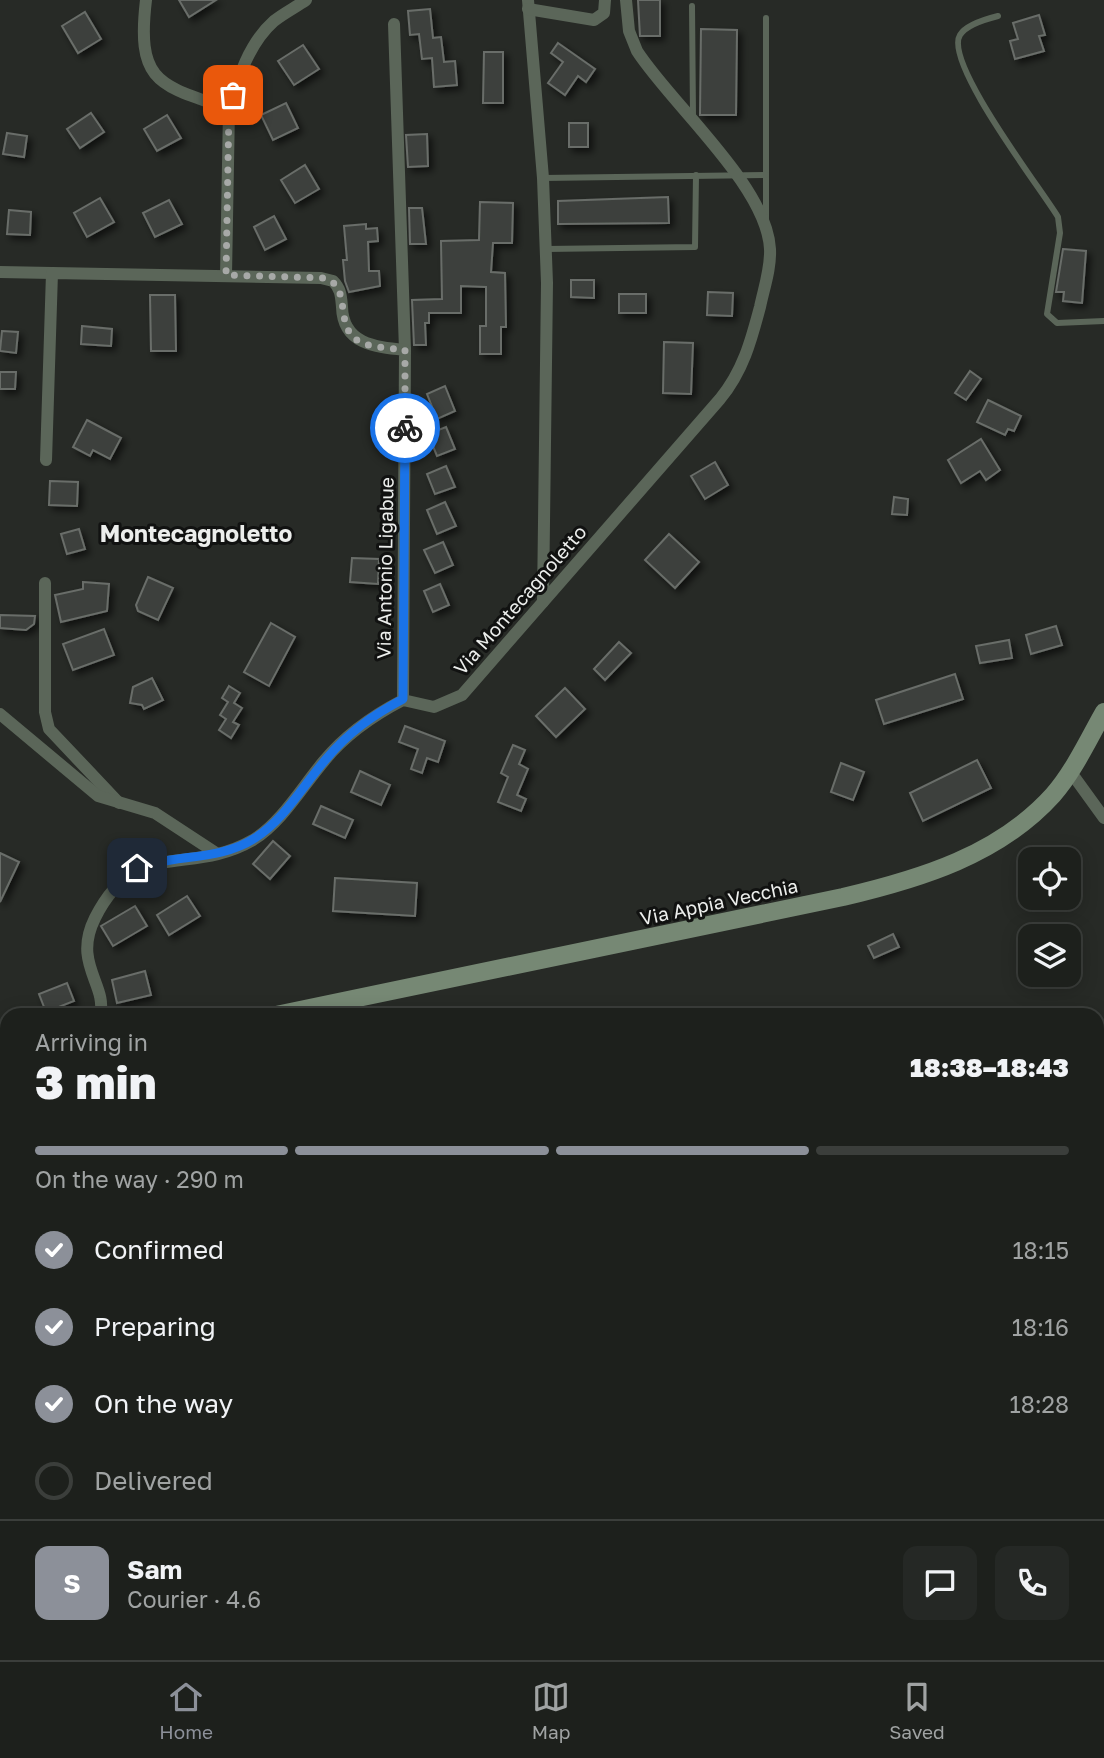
<!DOCTYPE html>
<html lang="en">
<head>
<meta charset="utf-8">
<style>
  body { margin:0; font-family:"Golos Text",sans-serif; background:#252825; color:#f1f3f6; height:100vh; display:flex; flex-direction:column; font-size:26px; white-space:nowrap }
  * { box-sizing:border-box; margin:0 }
  p { font-size:23px; color:#a0a3a3 }
  .icon { flex:none; width:38px; height:38px; fill:none; stroke:currentColor; stroke-width:2; stroke-linecap:round; stroke-linejoin:round }
  .map { position:relative; flex:1; overflow:hidden }
  .panel { position:absolute; left:0px; top:1008px; width:1104px; height:653px; display:flex; flex-direction:column; background:#1d201c; border-radius:21px 21px 0 0; box-shadow:0 4px 18px #0003,0 0 0 2px #3b3e3b }
  .panel>* { flex:none }
  .buttons { position:absolute; left:1018px; top:847px; display:grid; gap:14px }
  .buttons a { display:grid; place-items:center; width:63px; height:63px; border-radius:14px; background:#1d201c; box-shadow:0 4px 18px #0003,0 0 0 2px #3b3e3b; font-size:35px }
  .pin { position:absolute; display:grid; place-items:center; width:60px; height:60px; color:#fff; margin:-30px; border-radius:14px; box-shadow:0 4px 10px #0006 }
  .courier { position:absolute; display:grid; place-items:center; width:70px; height:70px; margin:-35px; border:5px solid #1a73e8; border-radius:50%; background:#fff; color:#222; box-shadow:0 2px 9px #0007 }
  .summary em { font-style:normal; font-weight:800 }
  .summary div { display:flex; flex-direction:column-reverse }
  .summary { display:flex; align-items:center; justify-content:space-between; height:119px; padding:0 35px }
  h1 { font-size:46px; font-weight:800; line-height:52px }
  .bar { display:grid; grid-template-columns:repeat(4,1fr); gap:10px 7px; align-content:center; height:84px; padding:0 35px }
  .bar i { height:9px; border-radius:5px; background:#3b3e3b }
  .bar .selected { background:#8c9099 }
  .bar p { grid-column:span 4 }
  .line { display:flex; align-items:center; gap:18px; padding:0 35px; border-top:2px solid #3b3e3b }
  .line div { flex:1 }
  .round { display:grid; place-items:center; flex:none; width:74px; height:74px; border-radius:14px; background:#252825 }
  ol { padding:0 35px; list-style:none }
  li { display:flex; align-items:center; gap:21px; height:77px }
  li p { margin-inline-start:auto }
  li .icon { padding:7px; border-radius:50%; background:#8c9099; color:#fff; stroke-width:4 }
  li:last-child { color:#a0a3a3 }
  li i { width:38px; height:38px; border:4px solid #3b3e3b; border-radius:50% }
  .menu { display:flex; justify-content:space-around; align-items:center; height:98px; border-top:2px solid #3b3e3b; background:#1d201c; font-size:19px; color:#a0a3a3 }
  .menu a { display:grid; justify-items:center; gap:4px }
  .menu .selected { color:#8c9099 }
  .map>svg:first-child { display:block }
  .building { fill:#3c403c; stroke:#696d69; stroke-width:2; filter:url(#shadow) }
  .lines { fill:none; stroke-linecap:round; stroke-linejoin:round }
  .lane { stroke:#5b6659; stroke-width:6 }
  .street { stroke:#5b6659; stroke-width:12 }
  .secondary { stroke:#768874; stroke-width:18 }
  .done { stroke:#a7a9a7; stroke-width:7; stroke-dasharray:0 12.6 }
  .route { stroke:#1a73e8; stroke-width:9 }
  .labels { text-anchor:middle; stroke-width:6; stroke-linejoin:round; paint-order:stroke }
  .street-label { font-size:19px; fill:#eceeec; stroke:#111211 }
  .quarter-label { font-size:23px; font-weight:bold; fill:#eceeec; stroke:#111211 }
</style>
</head>
<body>
<div class="map">
<svg width="1104" height="1660" viewBox="0 0 1104 1660">
  <defs>
    <filter id="shadow"><feDropShadow dx="4" dy="4" stdDeviation="3.5" flood-color="#0009"/></filter>
  </defs>
  <rect width="100%" height="100%" fill="#272a26"/>
  <!-- building -->
  <g class="building">
    <polygon points="179,0 216,0 189,17"/>
    <polygon points="638,0 660,0 660,36 640,36"/>
    <polygon points="430,9 433,38 441,37 444,62 455,61 457,85 434,87 432,58 422,59 419,34 410,35 408,11"/>
    <polygon points="85,12 101,39 78,53 62,26"/>
    <polygon points="1039,15 1045,35 1039,36 1044,51 1015,59 1010,41 1018,39 1013,23"/>
    <polygon points="701,29 737,30 736,115 700,115"/>
    <polygon points="558,43 595,69 586,82 578,76 565,95 548,83 563,62 551,53"/>
    <polygon points="303,45 319,69 294,85 278,61"/>
    <polygon points="484,52 503,52 503,103 483,103"/>
    <polygon points="286,103 298,128 273,140 261,115"/>
    <polygon points="91,113 104,132 80,148 67,129"/>
    <polygon points="167,115 181,138 157,151 144,129"/>
    <rect x="569" y="123" width="19" height="24"/>
    <polygon points="7,133 27,136 24,157 3,154"/>
    <polygon points="427,134 428,166 408,167 406,135"/>
    <polygon points="305,165 319,189 295,203 281,180"/>
    <polygon points="668,197 669,223 558,224 558,201"/>
    <polygon points="100,198 114,222 87,237 74,213"/>
    <polygon points="169,200 182,224 155,237 143,213"/>
    <polygon points="480,202 513,203 512,243 493,243 491,272 505,273 506,327 501,327 501,354 480,354 480,326 486,326 486,287 461,286 461,313 429,313 429,323 425,323 426,345 414,345 412,300 442,299 441,241 479,240"/>
    <polygon points="409,208 422,208 426,244 410,244"/>
    <polygon points="9,210 31,212 30,235 7,234"/>
    <polygon points="274,216 286,239 265,250 254,227"/>
    <polygon points="366,224 366,229 377,228 378,241 368,242 369,271 379,271 380,286 349,292 345,281 343,260 347,260 344,226"/>
    <polygon points="1063,249 1086,251 1082,303 1063,301 1064,292 1056,292"/>
    <polygon points="571,280 594,280 594,298 571,297"/>
    <polygon points="708,292 733,293 732,316 707,315"/>
    <rect x="619" y="294" width="27" height="19"/>
    <polygon points="150,295 175,295 176,351 151,351"/>
    <polygon points="82,326 112,329 111,346 81,344"/>
    <polygon points="2,331 18,332 16,353 0,351"/>
    <polygon points="664,342 693,343 691,394 663,393"/>
    <polygon points="970,371 981,379 966,400 955,393"/>
    <polygon points="0,372 16,372 15,389 0,389"/>
    <polygon points="445,386 455,411 437,419 427,394"/>
    <polygon points="988,400 1021,416 1014,431 1008,429 1005,435 977,422"/>
    <polygon points="87,420 121,438 110,459 93,450 90,456 73,447"/>
    <polygon points="446,427 455,449 437,456 428,434"/>
    <polygon points="981,439 1000,470 986,480 980,471 961,483 948,460"/>
    <polygon points="715,462 728,485 705,499 691,476"/>
    <polygon points="446,466 455,487 435,494 427,474"/>
    <polygon points="50,481 78,482 77,506 49,505"/>
    <polygon points="894,497 908,499 907,515 892,514"/>
    <polygon points="445,502 456,526 437,534 427,510"/>
    <polygon points="79,529 85,549 67,554 61,534"/>
    <polygon points="669,534 699,562 675,588 645,560"/>
    <polygon points="443,542 453,565 435,573 424,550"/>
    <polygon points="352,558 379,559 378,584 350,582"/>
    <polygon points="148,577 173,588 158,620 138,611 136,605"/>
    <polygon points="83,582 109,584 107,611 61,622 55,595 83,589"/>
    <polygon points="440,584 449,605 433,612 424,591"/>
    <polygon points="0,615 35,616 34,624 26,630 0,628"/>
    <polygon points="271,623 295,637 269,686 244,672"/>
    <polygon points="1056,626 1062,645 1031,654 1026,635"/>
    <polygon points="104,629 114,655 73,670 63,644"/>
    <polygon points="1009,640 1012,658 980,663 976,646"/>
    <polygon points="619,642 631,653 605,680 594,669"/>
    <polygon points="955,674 963,699 884,724 876,700"/>
    <polygon points="152,678 163,700 144,709 142,705 130,703 133,687"/>
    <polygon points="229,686 240,693 234,703 242,708 233,722 239,725 231,738 219,730 226,719 220,715 228,702 222,698"/>
    <polygon points="565,688 585,709 556,737 536,716"/>
    <polygon points="405,726 445,741 438,762 427,758 422,773 411,769 418,749 399,742"/>
    <polygon points="513,745 525,750 519,764 528,769 517,795 526,799 521,811 498,802 508,777 501,773"/>
    <polygon points="977,760 991,788 923,821 910,793"/>
    <polygon points="841,763 864,772 853,800 831,792"/>
    <polygon points="360,771 390,785 381,805 351,792"/>
    <polygon points="321,806 353,820 345,838 313,824"/>
    <polygon points="273,841 290,856 270,879 253,864"/>
    <polygon points="0,853 19,862 0,902"/>
    <polygon points="335,878 417,883 415,916 333,911"/>
    <polygon points="187,896 200,916 169,935 157,915"/>
    <polygon points="135,906 147,926 113,946 101,926"/>
    <polygon points="893,934 899,947 874,958 868,946"/>
    <polygon points="145,971 151,995 117,1003 112,980"/>
    <polygon points="67,983 74,1001 46,1012 39,994"/>
  </g>
  <g class="lines">
    <!-- lane -->
    <g class="lane">
      <polyline points="692,6 693,116"/>
      <path d="M998,16C986,19 966,25 960,35C943,62 1042,190 1058,217L1060,233L1047,314L1057,323L1104,321"/>
      <polyline points="766,18 766,219"/>
      <polyline points="543,178 766,175"/>
      <polyline points="546,249 695,247 696,175"/>
      <polyline points="0,1114 7,1113"/>
      <polyline points="505,1660 505,1654"/>
    </g>
    <!-- street -->
    <g class="street">
      <path d="M146,0C136,84 160,85 229,109"/>
      <polyline points="528,0 543,178 547,283 543,602"/>
      <polyline points="528,9 594,20 604,13 605,0"/>
      <polyline points="394,24 405,350"/>
      <polyline points="0,272 52,273"/>
      <path d="M226,275L229,109C238,78 249,43 274,21C284,13 296,7 306,0"/>
      <path d="M46,460L52,273L321,278L333,281C341,289 341,296 342,307C343,344 375,347 405,350L403,700"/>
      <polyline points="45,583 45,712 49,729 119,803"/>
      <polyline points="0,714 98,796 155,813 216,853"/>
      <polyline points="1070,771 1104,818"/>
      <path d="M100,1015C108,985 72,964 95,918C136,836 189,877 253,840C282,822 302,787 324,761C346,734 372,716 403,700L434,707L462,695L720,399C743,371 751,341 760,307C764,288 771,268 770,249C767,186 671,104 637,51L629,31L626,0"/>
      <polyline points="0,1039 7,1038"/>
      <polyline points="0,1487 7,1468"/>
      <polyline points="942,1654 942,1660"/>
    </g>
    <!-- secondary -->
    <g class="secondary">
      <path d="M276,1015L843,897C920,879 999,855 1053,795C1074,771 1088,740 1104,712"/>
      <polyline points="0,1063 7,1062"/>
    </g>
  </g>
  <g class="lines">
    <!-- done -->
    <path class="done" d="M233,95L229,108L226,275L324,278C354,287 332,327 360,342C373,348 390,348 405,350V428"/>
    <!-- route -->
    <path class="route" d="M137,868C175,854 220,861 255,838C285,819 304,784 327,758C349,732 373,715 403,699L405,428"/>
  </g>
  <g class="labels">
    <!-- street labels -->
    <g class="street-label">
      <text transform="translate(385 568) rotate(-89)" y="7">Via Antonio Ligabue</text>
      <text transform="translate(520 600) rotate(-49)" y="7">Via Montecagnoletto</text>
      <text transform="translate(719 902) rotate(-12)" y="7">Via Appia Vecchia</text>
    </g>
    <!-- quarter labels -->
    <g class="quarter-label">
      <text x="196" y="542">Montecagnoletto</text>
    </g>
  </g>
</svg>
<div class="buttons">
<a><svg class="icon" aria-label="locate" viewBox="0 0 24 24"><circle cx="12" cy="12" r="6"/><path d="M12 2v4M12 18v4M2 12h4M18 12h4"/></svg></a>
<a><svg class="icon" aria-label="layers" viewBox="0 0 24 24"><path d="M12 4l9 5-9 5-9-5zM3 14l9 5 9-5"/></svg></a>
</div>
<div class="pin" style="left:233px;top:95px;background:#ea580c"><svg class="icon" aria-label="bag" viewBox="0 0 24 24"><path d="M5 8h14l-1 12H6zM9 8a3 3 0 0 1 6 0"/></svg></div>
<div class="pin" style="left:137px;top:868px;background:#1f2937"><svg class="icon" aria-label="home" viewBox="0 0 24 24"><path d="M3 11l9-7 9 7M6 9v11h12V9"/></svg></div>
<div class="courier" style="left:405px;top:428px"><svg class="icon" aria-label="bike" viewBox="0 0 24 24"><circle cx="6" cy="16" r="4"/><circle cx="18" cy="16" r="4"/><path d="M6 16l4-8h5l3 8M10 8l3 8H6M13 5h3"/></svg></div>
<section class="panel">
<div class="summary"><div><h1>3 min</h1><p>Arriving in</p></div><em>18:38–18:43</em></div>
<div class="bar"><i class="selected"></i><i class="selected"></i><i class="selected"></i><i></i><p>On the way · 290 m</p></div>
<ol>
<li><svg class="icon" aria-label="check" viewBox="0 0 24 24"><path d="M5 12l5 5 9-10"/></svg>Confirmed<p>18:15</p></li>
<li><svg class="icon" aria-label="check" viewBox="0 0 24 24"><path d="M5 12l5 5 9-10"/></svg>Preparing<p>18:16</p></li>
<li><svg class="icon" aria-label="check" viewBox="0 0 24 24"><path d="M5 12l5 5 9-10"/></svg>On the way<p>18:28</p></li>
<li><i></i>Delivered</li>
</ol>
<div class="line" style="height:126px"><b class="round" style="background:#8c9099;color:#fff">S</b><div><b>Sam</b><p>Courier · 4.6</p></div><a class="round"><svg class="icon" aria-label="chat" viewBox="0 0 24 24"><path d="M4 5h16v11H9l-5 4z"/></svg></a><a class="round"><svg class="icon" aria-label="phone" viewBox="0 0 24 24"><path d="M5 4h4l2 5-3 2q2 4 5 5l2-3 5 2v4C11 20 4 13 5 4z"/></svg></a></div>
</section>
</div>
<nav class="menu">
<a class="selected"><svg class="icon" aria-label="home" viewBox="0 0 24 24"><path d="M3 11l9-7 9 7M6 9v11h12V9"/></svg>Home</a>
<a><svg class="icon" aria-label="map" viewBox="0 0 24 24"><path d="M3 6l6-2 6 2 6-2v14l-6 2-6-2-6 2zM9 4v14M15 6v14"/></svg>Map</a>
<a><svg class="icon" aria-label="saved" viewBox="0 0 24 24"><path d="M7 4h10v16l-5-4-5 4z"/></svg>Saved</a>
</nav>
</body>
</html>
